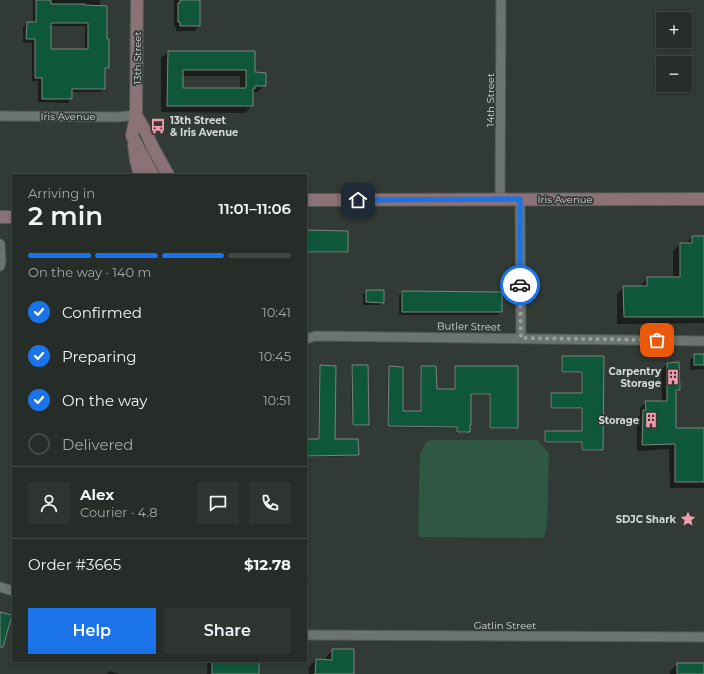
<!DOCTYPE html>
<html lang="en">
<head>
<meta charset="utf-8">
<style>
  body { margin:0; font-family:Montserrat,sans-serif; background:#2e3430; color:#f1f3f6; height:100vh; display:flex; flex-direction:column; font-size:15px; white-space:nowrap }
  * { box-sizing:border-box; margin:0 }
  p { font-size:13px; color:#a4a7a8 }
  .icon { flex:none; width:22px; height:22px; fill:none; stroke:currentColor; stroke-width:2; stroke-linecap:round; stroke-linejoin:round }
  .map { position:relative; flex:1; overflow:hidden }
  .drawer { position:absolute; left:12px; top:174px; width:295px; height:488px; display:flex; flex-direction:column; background:#262c28; border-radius:0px; box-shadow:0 2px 6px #0003,0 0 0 1px #424845 }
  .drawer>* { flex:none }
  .fabs { position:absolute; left:656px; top:12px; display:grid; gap:8px }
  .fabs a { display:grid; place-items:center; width:36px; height:36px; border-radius:0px; background:#262c28; box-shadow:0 2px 6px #0003,0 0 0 1px #424845; font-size:20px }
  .pin { position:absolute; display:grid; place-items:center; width:34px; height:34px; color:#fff; margin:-17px; border-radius:8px; box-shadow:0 2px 6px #0006 }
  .courier { position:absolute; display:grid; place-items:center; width:40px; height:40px; margin:-20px; border:3px solid #1a73e8; border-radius:50%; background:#fff; color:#222; box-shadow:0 1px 5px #0007 }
  .summary em { font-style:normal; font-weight:600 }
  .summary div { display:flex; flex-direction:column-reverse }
  .summary { display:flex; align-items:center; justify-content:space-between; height:68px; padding:0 16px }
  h1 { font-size:26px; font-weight:600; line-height:30px }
  .bar { display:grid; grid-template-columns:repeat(4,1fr); gap:6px 4px; align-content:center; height:48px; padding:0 16px }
  .bar i { height:5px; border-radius:3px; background:#424845 }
  .bar .active { background:#1a73e8 }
  .bar p { grid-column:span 4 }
  .line { display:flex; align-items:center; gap:10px; padding:0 16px; border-top:1px solid #424845 }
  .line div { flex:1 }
  .round { display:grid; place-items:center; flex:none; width:42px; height:42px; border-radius:0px; background:#2e3430 }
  ol { padding:0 16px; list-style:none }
  li { display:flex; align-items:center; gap:12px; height:44px }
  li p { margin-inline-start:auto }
  li .icon { padding:4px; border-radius:50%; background:#1a73e8; color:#fff; stroke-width:4 }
  li:last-child { color:#a4a7a8 }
  li i { width:22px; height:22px; border:2px solid #424845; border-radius:50% }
  .cta { display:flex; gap:8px; margin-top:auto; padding:8px 16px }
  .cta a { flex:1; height:46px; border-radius:0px; background:#1a73e8; color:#fff; font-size:16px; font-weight:600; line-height:46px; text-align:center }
  .cta a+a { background:#2e3430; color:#f1f3f6 }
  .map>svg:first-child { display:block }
  .park { fill:#305644 }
  .shadow { fill:#0007; fill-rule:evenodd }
  .building { fill:#0e573b; stroke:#7b847f; fill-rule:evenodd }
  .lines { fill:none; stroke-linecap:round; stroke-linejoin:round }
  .street-casing { stroke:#515855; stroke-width:11 }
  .secondary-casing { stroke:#515855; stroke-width:14 }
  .street { stroke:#6c7470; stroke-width:9 }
  .secondary { stroke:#8a7277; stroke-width:12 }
  .done { stroke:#9ca29e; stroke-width:4; stroke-dasharray:0 7.2 }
  .route { stroke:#1a73e8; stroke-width:5 }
  .labels { text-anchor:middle; stroke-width:3.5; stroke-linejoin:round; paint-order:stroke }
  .street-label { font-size:10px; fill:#d5dad7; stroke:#323a35 }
  .poi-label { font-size:10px; font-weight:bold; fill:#d5dad7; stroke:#323a35; text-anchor:end }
</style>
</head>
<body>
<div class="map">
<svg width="704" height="674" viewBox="0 0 704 674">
  <rect width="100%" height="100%" fill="#323a35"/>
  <!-- park -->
  <polygon class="park" points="431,440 537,440 549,453 547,524 544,538 420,537 418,533 420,453 426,442"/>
  <!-- shadow -->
  <g class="shadow">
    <path d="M33,0H100L108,68L104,71V89L100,92H71V99L68,103L38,102V81H32V43L23,42V27L27,23H33ZM50,26H85V50H50Z"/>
    <polygon points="174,0 199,0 199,26 194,31 176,31 176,27 174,27"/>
    <path d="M168,52H254V73L265,85L258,92H252V106L245,113L161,112V58ZM182,76H240V89H182Z"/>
    <polygon points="306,231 347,252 346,253 306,253"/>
    <polygon points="692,237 704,237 704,323 617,324 617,294 624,287 641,287 641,285 648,278 673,278 673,251 680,244 686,243"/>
    <polygon points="367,291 383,302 380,305 363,305 363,294"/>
    <polygon points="402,292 501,312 498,315 399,315 399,295"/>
    <polygon points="695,355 704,355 704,369 690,370 690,360"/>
    <polygon points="562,357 603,357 602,449 601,451 581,451 581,443 544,443 544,433 545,432 581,432 581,409 550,409 550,395 551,394 581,394 581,373 561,373 561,359"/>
    <polygon points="678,363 679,390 675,394 675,429 704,429 704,488 670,488 669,449 637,451 637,417 640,415 640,408 646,402 662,402 661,370 667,364"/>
    <polygon points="320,366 334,440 358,455 356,456 306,457 306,440 318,440 319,368"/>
    <polygon points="353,366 368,424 367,426 352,426 351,367"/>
    <polygon points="389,367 402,412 420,412 420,369 422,367 436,390 454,390 454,368 455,367 517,367 517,428 515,429 489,429 489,395 470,395 470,425 467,433 456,433 456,428 387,427 388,369"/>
    <polygon points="306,577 309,577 306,590"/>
    <polygon points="333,650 353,674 309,674 309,667 316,660 326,660 326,657"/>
    <polygon points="210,661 258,661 258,674 207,674 207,664"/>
    <polygon points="677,664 704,664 704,674 670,674 670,671"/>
    <polygon points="109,671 120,674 107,674"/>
  </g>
  <!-- building -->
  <g class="building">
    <path d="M36,0H51V4H85V5L107,6V39H109V68H105V89H72V99H42V78H35V39H26L27,22H36ZM51,23H88V49H51Z"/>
    <polygon points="180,0 200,0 200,26 180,26 180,22 178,22 178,3 180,3"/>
    <path d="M168,51H255V72L266,73V86H255V89H253V106H167ZM183,70H246V88H183Z"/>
    <polygon points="306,230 348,231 348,252 306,252"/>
    <polygon points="692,236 704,236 704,317 624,317 623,286 647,286 647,277 680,277 680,243 692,243"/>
    <polygon points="366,290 384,290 384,303 366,302"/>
    <polygon points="402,291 502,292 502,312 402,312"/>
    <rect x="694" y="354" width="10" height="11"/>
    <polygon points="562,356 604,356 603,450 582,450 582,442 545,442 545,431 582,431 582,408 551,408 551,393 582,393 582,372 562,372"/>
    <polygon points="679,362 680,390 676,390 676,428 704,428 704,482 675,482 675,444 642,445 643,410 646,410 645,401 667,401 667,363"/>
    <polygon points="320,365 336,366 335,439 358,439 359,455 306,456 306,439 319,439"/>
    <polygon points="352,365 368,365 369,425 353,425"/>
    <polygon points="389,366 403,367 403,411 421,411 421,366 436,366 437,389 455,389 455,366 518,366 518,428 490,428 490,394 471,394 471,425 470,425 470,432 457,432 457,427 388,426"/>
    <polygon points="0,612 12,615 3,647 0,647"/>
    <polygon points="332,649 354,649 354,674 315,674 316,659 332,660"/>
    <rect x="212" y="661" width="47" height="13"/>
    <rect x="677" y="663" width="27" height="11"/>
  </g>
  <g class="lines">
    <!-- street casing -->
    <g class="street-casing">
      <g id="street">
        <polyline points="0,116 118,117 136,115"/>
        <polyline points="500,199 501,0"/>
        <polyline points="520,199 521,338"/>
        <polyline points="0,244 1,261 0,266"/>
        <polyline points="306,339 315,336 704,341"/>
        <polyline points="0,587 13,591"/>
        <polyline points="306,635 704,637"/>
      </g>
    </g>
    <!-- secondary casing -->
    <g class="secondary-casing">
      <g id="secondary">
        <polyline points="137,0 136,115 132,136 153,175"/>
        <polyline points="136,115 146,132 152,146 168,175"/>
        <polyline points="134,145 136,161 140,175"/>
        <polyline points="306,200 704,199"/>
        <polyline points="0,217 13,217"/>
      </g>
    </g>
    <!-- street -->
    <use href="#street" class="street"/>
    <!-- secondary -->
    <use href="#secondary" class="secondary"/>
  </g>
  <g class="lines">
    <!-- done -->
    <polyline class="done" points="520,285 521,338 657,340"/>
    <!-- route -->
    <polyline class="route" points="358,200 520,199 520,285"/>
  </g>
  <!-- icons -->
  <defs>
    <g id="bus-bare" transform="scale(1.2)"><path d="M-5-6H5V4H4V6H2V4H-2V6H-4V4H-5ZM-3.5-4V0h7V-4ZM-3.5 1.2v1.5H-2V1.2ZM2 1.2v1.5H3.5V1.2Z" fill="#f29aae" stroke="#323a35" stroke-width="2.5" paint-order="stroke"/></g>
    <g id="building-bare" transform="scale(1.2)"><path d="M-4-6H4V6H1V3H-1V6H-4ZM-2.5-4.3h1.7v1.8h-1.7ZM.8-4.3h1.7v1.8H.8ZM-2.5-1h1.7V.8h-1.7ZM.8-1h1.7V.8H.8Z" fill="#f29aae" stroke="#323a35" stroke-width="2.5" paint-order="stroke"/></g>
    <g id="sight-bare" transform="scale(1.2)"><path d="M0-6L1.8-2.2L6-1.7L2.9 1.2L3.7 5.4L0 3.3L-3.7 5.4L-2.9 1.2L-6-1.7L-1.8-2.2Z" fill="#f29aae" stroke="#323a35" stroke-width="2.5" paint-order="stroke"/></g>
  </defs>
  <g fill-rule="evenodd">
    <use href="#bus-bare" x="158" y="126"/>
    <use href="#building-bare" x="673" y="377"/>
    <use href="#building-bare" x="651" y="420"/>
    <use href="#sight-bare" x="688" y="519"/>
  </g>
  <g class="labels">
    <!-- street labels -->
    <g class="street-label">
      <text transform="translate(137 58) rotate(-90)" y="4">13th Street</text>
      <text transform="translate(490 100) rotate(-90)" y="4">14th Street</text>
      <text x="68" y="120">Iris Avenue</text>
      <text x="565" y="203">Iris Avenue</text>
      <text transform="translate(469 326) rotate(1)" y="4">Butler Street</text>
      <text x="505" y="629">Gatlin Street</text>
    </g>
    <!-- poi labels -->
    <g class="poi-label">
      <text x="170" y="124" text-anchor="start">13th Street<tspan x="170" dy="12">&amp; Iris Avenue</tspan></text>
      <text x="661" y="375">Carpentry<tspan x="661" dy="12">Storage</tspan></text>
      <text x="639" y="424">Storage</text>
      <text x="676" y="523">SDJC Shark</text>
    </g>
  </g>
</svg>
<div class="fabs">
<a>+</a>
<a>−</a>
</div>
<div class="pin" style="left:657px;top:340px;background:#ea580c"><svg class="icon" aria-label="bag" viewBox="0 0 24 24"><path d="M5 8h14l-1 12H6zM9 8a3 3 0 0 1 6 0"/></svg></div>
<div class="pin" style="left:358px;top:200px;background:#1f2937"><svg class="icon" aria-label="home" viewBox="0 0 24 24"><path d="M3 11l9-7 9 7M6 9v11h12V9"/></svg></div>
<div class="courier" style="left:520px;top:285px"><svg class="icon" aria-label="car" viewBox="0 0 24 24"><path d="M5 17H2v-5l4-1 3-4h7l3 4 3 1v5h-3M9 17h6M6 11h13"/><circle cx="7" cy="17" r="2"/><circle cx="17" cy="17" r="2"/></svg></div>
<section class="drawer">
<div class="summary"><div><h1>2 min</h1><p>Arriving in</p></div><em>11:01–11:06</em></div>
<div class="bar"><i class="active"></i><i class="active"></i><i class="active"></i><i></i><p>On the way · 140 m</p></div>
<ol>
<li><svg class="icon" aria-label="check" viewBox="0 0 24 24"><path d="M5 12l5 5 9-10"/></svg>Confirmed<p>10:41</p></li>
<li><svg class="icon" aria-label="check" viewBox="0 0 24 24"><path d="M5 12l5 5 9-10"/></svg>Preparing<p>10:45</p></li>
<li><svg class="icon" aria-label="check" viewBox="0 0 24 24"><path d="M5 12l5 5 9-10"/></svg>On the way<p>10:51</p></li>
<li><i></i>Delivered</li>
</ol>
<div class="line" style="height:72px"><a class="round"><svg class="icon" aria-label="person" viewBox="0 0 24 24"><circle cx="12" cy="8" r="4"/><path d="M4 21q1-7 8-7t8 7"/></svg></a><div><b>Alex</b><p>Courier · 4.8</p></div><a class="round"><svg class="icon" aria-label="chat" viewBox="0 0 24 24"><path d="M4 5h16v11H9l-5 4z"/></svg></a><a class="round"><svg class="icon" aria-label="phone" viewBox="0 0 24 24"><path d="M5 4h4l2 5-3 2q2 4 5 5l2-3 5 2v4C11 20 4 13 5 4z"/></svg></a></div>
<div class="line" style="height:52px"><div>Order #3665</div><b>$12.78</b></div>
<div class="cta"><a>Help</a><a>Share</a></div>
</section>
</div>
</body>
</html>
